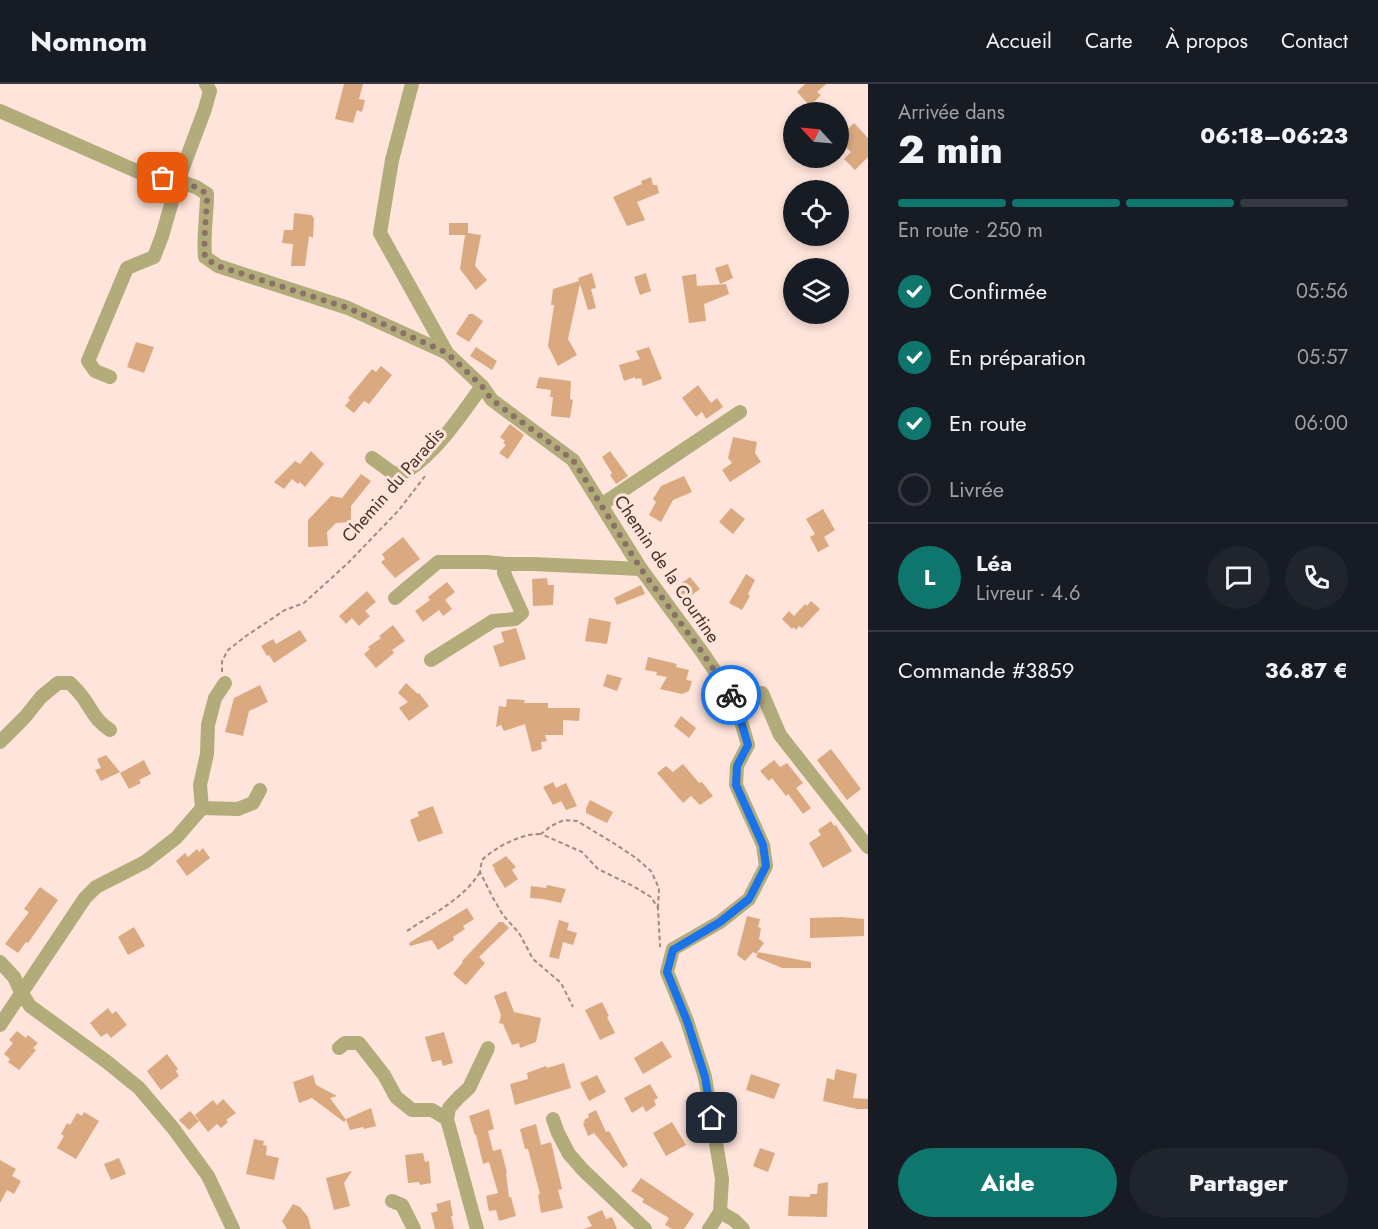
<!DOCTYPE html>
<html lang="fr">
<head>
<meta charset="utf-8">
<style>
  body { margin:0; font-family:Jost,sans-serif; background:#20242c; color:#f1f3f6; height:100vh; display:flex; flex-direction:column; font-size:22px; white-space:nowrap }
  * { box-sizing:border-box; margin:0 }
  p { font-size:20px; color:#9ea1a6 }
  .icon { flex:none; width:33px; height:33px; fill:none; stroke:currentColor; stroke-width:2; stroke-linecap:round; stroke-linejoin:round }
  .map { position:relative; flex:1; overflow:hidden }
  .side { display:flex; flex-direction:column; background:#171b24; width:510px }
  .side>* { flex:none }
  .needle { width:39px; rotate:296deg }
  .buttons { position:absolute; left:783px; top:18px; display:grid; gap:12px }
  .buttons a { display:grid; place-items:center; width:66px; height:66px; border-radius:50%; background:#171b24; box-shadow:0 3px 9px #0003; font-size:30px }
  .pin { position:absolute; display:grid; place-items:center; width:51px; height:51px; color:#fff; margin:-26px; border-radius:12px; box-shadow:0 3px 9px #0006 }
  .courier { position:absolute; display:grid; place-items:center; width:60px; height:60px; margin:-30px; border:4px solid #1a73e8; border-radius:50%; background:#fff; color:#222; box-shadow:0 2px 8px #0007 }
  .summary em { font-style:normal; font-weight:800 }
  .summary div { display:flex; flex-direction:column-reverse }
  .summary { display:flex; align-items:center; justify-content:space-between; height:102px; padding:0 30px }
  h1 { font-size:39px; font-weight:800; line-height:45px }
  .bar { display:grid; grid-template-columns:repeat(4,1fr); gap:9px 6px; align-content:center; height:72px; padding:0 30px }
  .bar i { height:8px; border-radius:4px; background:#363941 }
  .bar .selected { background:#0f766e }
  .bar p { grid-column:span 4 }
  .line { display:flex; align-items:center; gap:15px; padding:0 30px; border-top:2px solid #363941 }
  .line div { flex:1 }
  .round { display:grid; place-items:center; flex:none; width:63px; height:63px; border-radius:32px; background:#20242c }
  ol { padding:0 30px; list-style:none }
  li { display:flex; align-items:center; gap:18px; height:66px }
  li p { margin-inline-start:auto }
  li .icon { padding:6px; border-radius:50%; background:#0f766e; color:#fff; stroke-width:4 }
  li:last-child { color:#9ea1a6 }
  li i { width:33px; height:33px; border:3px solid #363941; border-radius:50% }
  .cta { display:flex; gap:12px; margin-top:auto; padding:12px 30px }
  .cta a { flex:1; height:69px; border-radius:36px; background:#0f766e; color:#fff; font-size:24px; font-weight:800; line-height:69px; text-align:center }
  .cta a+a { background:#20242c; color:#f1f3f6 }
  header { display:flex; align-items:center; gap:36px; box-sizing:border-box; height:84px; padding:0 30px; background:#171b24; border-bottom:2px solid #363941 }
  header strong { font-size:28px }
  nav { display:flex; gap:33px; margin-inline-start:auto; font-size:21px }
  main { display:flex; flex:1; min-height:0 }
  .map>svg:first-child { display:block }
  .building { fill:#daa97f }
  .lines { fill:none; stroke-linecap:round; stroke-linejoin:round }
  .path { stroke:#a38980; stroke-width:2; stroke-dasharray:4.5 3; stroke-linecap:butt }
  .minor { stroke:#b2ab7a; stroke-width:14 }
  .done { stroke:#8a7066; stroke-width:6; stroke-dasharray:0 10.8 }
  .route { stroke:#1a73e8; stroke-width:8 }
  .labels { text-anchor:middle; stroke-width:6; stroke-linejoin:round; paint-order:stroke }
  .street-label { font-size:18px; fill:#4b3128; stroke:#fee4da }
</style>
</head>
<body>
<header>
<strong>Nomnom</strong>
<nav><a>Accueil</a><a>Carte</a><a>À propos</a><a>Contact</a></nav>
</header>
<main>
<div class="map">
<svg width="868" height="1145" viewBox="0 0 868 1145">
  <rect width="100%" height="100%" fill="#fee4da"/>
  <!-- building -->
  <g class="building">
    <polygon points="344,0 363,0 359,15 365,16 362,28 357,26 353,39 335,35"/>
    <polygon points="805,0 826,0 817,8 821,11 810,22 797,8"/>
    <polygon points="854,39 868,54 868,73 855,86 844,75 851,68 838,55"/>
    <polygon points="651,93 653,101 657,101 659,109 637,118 645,136 627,142 613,113 642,100 641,97"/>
    <polygon points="294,129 311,131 314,134 313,154 309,152 305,182 291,182 293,160 282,159 284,146 293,146"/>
    <polygon points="449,139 468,139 468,149 481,151 475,182 487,196 476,206 460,185 465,151 449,151"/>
    <polygon points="728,180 733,194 720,200 715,184"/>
    <polygon points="592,189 596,204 591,205 596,224 588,226 580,200 568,255 577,271 558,282 548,262 554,221 551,221 553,205 579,197 578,194"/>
    <polygon points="646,189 651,207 640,211 634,193"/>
    <polygon points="696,190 697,202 726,200 729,210 704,220 706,237 689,239 682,192"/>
    <polygon points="469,230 473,230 483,237 469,258 456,250"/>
    <polygon points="136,258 154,263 144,289 127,283"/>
    <polygon points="476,263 497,277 492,286 470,272"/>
    <polygon points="649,263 662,295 643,302 641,294 635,295 635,293 624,297 619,281 640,275 636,267"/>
    <polygon points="381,282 392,291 369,320 364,317 354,329 345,322 350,316 348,314 372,285 376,288"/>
    <polygon points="539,293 571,297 570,315 573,316 570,334 551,332 553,313 550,313 551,306 536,304"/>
    <polygon points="698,301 711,319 717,314 723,323 706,335 702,328 696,333 682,314"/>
    <polygon points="510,340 524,351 508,375 499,369 506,361 503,359 505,357 500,353"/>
    <polygon points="733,353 757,358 755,369 761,378 730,398 722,386 732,379 728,374"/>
    <polygon points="311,367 324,380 305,403 300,398 298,400 292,395 284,405 274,398 295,377 300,380"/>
    <polygon points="610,367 628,392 616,400 610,391 612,389 602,373"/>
    <polygon points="361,390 371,397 351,422 351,438 336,439 327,448 328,462 308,463 308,436 331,412 342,414"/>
    <polygon points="684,392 692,408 673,416 661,438 649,431 656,418 653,415 661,402"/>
    <polygon points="731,424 745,435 733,450 719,438"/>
    <polygon points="823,425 835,446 824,453 829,462 818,468 810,453 815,450 806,435"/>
    <polygon points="403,453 420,475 395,494 381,478 385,475 382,470"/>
    <polygon points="746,490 755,496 748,510 750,512 742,526 729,519"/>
    <polygon points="690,493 700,505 685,516 676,503"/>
    <polygon points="547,494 548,501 554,501 553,521 533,522 532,495"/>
    <polygon points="447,498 455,508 445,516 452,525 443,532 439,526 423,538 415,527 430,516 428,513"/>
    <polygon points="641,501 645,510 617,521 614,514"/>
    <polygon points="367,507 376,518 365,527 370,532 359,542 352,534 346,540 339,532"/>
    <polygon points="811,517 820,525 802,544 799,542 796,546 794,543 792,545 782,535 789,527 794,532 805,520 807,522"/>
    <polygon points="589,534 611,538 607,560 585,557"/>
    <polygon points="393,541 405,557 392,566 394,569 376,584 364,570 370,565 368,563 381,554 379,552"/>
    <polygon points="516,544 526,575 500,583 493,562 504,558 501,548"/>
    <polygon points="300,546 307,557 274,579 269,571 267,572 261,562 273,555 276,560"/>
    <polygon points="648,573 677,580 676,583 689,586 686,596 692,597 689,607 682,610 660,605 667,593 656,591 657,588 645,586"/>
    <polygon points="607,590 622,594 617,607 603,602"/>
    <polygon points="406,599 418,610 419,609 429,622 409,637 399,624 408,618 398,609"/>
    <polygon points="260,601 268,618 249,627 243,652 225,648 234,614"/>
    <polygon points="507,615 525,616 524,619 548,619 548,624 580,624 579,637 563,636 563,651 545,651 547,657 541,658 542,665 532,668 525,640 504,647 501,641 496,643 499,622 506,623"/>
    <polygon points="681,632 696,644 689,654 674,642"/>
    <polygon points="831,665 861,705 847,716 817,676"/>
    <polygon points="106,671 120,688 101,697 95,686 101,684 97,675"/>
    <polygon points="144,676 151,690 139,696 141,699 129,705 120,689"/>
    <polygon points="774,676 780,683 787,679 803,699 796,704 811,724 803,730 788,710 786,712 772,694 769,697 760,687"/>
    <polygon points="683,680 699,699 702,698 713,712 700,721 691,712 683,719 657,689 666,682 673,688"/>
    <polygon points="553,698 556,704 566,699 577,722 566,726 561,717 553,721 543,703"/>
    <polygon points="590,716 613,728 607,739 586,729 586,724"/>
    <polygon points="433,722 443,749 418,758 410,736 419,732 417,728"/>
    <polygon points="831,737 834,742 836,741 852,767 823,784 809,759 821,751 818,746"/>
    <polygon points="203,764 210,774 187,792 176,777 185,769 188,773 197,765 199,768"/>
    <polygon points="506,772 516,783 512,786 518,795 505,804 494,786 495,785 492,781"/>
    <polygon points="547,801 566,805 561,819 543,815 530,814 531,802 546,804"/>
    <polygon points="40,803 58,816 28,859 26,858 18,869 5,860 29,828 24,825"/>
    <polygon points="467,824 474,835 463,842 465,845 453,853 454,856 438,866 432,856 410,862 409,859"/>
    <polygon points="747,832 760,835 758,843 761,844 759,855 764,859 756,870 753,868 745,877 737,871"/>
    <polygon points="841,833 864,835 864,852 810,854 810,834"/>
    <polygon points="559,836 569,839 567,846 577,849 573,861 563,858 559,875 549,873"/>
    <polygon points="499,838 503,838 509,844 479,873 485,879 466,901 453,890 463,878 462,877"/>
    <polygon points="134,843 145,862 128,871 118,853"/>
    <polygon points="758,868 811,878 811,884 782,884 756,873"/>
    <polygon points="506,907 514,928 541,934 536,958 520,964 519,959 512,961 503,940 499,939 501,931 494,912"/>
    <polygon points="602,918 609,932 607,933 615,949 600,956 585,926"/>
    <polygon points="108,924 112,930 116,927 127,941 111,954 107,949 101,953 90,939"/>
    <polygon points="17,947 26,954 28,951 38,959 33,964 36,966 19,986 8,978 10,975 4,970 13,959 9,956"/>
    <polygon points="444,948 453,979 443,982 441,976 432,978 425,953"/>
    <polygon points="662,957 672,973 643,990 634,974"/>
    <polygon points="167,970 178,985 176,987 179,992 161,1006 147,987"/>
    <polygon points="564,979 571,1004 515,1021 510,1000 528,995 527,989 546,982 547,984"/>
    <polygon points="836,985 857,990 853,1014 868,1015 868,1025 857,1025 823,1017 827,994 834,996"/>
    <polygon points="751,990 780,1000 774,1015 746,1006"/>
    <polygon points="313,991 316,1001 337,1012 330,1014 346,1036 344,1038 312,1014 299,1019 293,998"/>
    <polygon points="597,991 606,1008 589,1017 580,999"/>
    <polygon points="650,1000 658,1014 654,1016 656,1021 646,1028 643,1022 632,1029 624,1014"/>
    <polygon points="223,1015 236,1029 226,1036 228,1038 221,1044 217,1040 208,1048 195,1031 213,1016 217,1021"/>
    <polygon points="371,1024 376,1042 364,1045 363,1043 350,1046 346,1035"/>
    <polygon points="489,1025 494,1045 488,1047 493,1067 501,1065 507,1089 506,1089 509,1113 511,1113 516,1132 499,1137 496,1126 489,1127 486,1112 498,1109 489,1078 483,1080 476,1051 475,1051 469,1032"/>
    <polygon points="596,1026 606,1048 609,1047 628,1081 623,1084 594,1049 588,1052 583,1039 585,1038 584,1036 589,1033 588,1030"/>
    <polygon points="190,1027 199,1037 189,1046 179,1036"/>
    <polygon points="84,1028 99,1037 76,1075 57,1064 64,1052 61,1050 67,1039 70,1041 77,1029 82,1032"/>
    <polygon points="672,1038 686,1061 666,1072 653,1049"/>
    <polygon points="536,1040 541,1061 551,1058 562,1105 558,1106 563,1124 541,1129 538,1111 540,1110 528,1065 525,1065 520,1045"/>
    <polygon points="254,1055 264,1057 263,1061 267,1062 266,1071 279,1074 274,1096 246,1090"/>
    <polygon points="760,1064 775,1069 768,1088 753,1082"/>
    <polygon points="423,1069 425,1078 429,1077 431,1099 420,1101 419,1098 408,1099 405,1071"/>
    <polygon points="119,1074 126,1090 111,1096 104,1080"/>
    <polygon points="0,1076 16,1085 12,1092 21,1097 14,1110 7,1106 0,1119"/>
    <polygon points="352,1087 344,1099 350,1122 334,1126 326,1094"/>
    <polygon points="641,1094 694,1130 684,1145 672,1145 665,1141 669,1134 642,1118 644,1115 631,1107"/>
    <polygon points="828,1098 827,1133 788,1132 789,1112 810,1113 810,1110 817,1110 818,1100"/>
    <polygon points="450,1116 453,1132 451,1132 454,1145 435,1145 431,1129 438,1127 436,1120"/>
    <polygon points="293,1120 300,1123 308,1133 311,1145 287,1145 282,1137"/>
    <polygon points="602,1126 606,1135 612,1133 617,1145 584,1145 592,1142 587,1133"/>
  </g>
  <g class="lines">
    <!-- path -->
    <g class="path">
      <polyline points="222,588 222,577 228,566 246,552 285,526 304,519 348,479 399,426 425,392"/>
      <path d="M540,750C520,750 496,763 482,776L480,788L493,814L503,831L519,849L533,875L561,899L573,923"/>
      <polyline points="658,824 659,804 651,787 636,774 615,760 577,737 564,736 551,742 541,750 582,768 598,785 633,802 651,813 658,824 660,863"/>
      <path d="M407,847C432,830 464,815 480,788"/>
    </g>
    <!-- minor -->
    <g class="minor">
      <polyline points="412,0 392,76 380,149 447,269 482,302 492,316 573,376 641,485 702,568 735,617 748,661 737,682 736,701 763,761 766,782 749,815 720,838 673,865 667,888 687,937 705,993 722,1095 720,1128 709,1145"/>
      <path d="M0,27L141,89L178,97L196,103L207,110C207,131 203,152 205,173L218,182L348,224L447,269"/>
      <polyline points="110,293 95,287 88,277 127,184 154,173 162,152 178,97 205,25 210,7 206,0"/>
      <path d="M372,374L394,390C398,389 403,389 407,387C436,369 462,330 482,302"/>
      <polyline points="601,421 740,328"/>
      <polyline points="395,514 438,478 486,478 506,480"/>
      <polyline points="431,576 493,537 515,535 522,529 504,489 506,480 533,480 641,485"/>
      <polyline points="735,617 762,609 780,651 868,763"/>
      <path d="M0,658L25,633L41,613L58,599H70C75,604 80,609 84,615C93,628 96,637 110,646"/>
      <polyline points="202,724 238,725 253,719 260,706"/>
      <polyline points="0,878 14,893 21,908 30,922 107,978 139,1004 173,1044 208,1092 233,1145"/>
      <polyline points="0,941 85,814 96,803 145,778 176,754 202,724 200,701 207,670 208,641 215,614 225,599"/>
      <polyline points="339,964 345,959 359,959 384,991 396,1013 412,1026 432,1026 447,1035 477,1145"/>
      <polyline points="447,1035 449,1024 459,1013 469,1004 488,964"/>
      <polyline points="553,1035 558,1049 569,1070 583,1086 645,1145"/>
      <polyline points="392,1117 402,1121 414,1145"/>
      <polyline points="720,1128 734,1136 743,1145"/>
    </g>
  </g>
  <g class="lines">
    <!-- done -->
    <path class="done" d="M163,94L196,103L207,110C207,131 203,152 205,174L218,182L348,224L447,269L482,302L492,316L573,376L641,485L702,568L731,611"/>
    <!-- route -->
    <polyline class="route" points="712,1034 705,993 687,937 667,888 673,866 720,838 749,815 766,782 763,761 736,701 737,682 748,661 735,617 731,611"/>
  </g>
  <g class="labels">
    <!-- street labels -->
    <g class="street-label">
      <text transform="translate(393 401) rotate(-49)" y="6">Chemin du Paradis</text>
      <text transform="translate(667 485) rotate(56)" y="6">Chemin de la Courtine</text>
    </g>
  </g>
</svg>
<div class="buttons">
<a><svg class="needle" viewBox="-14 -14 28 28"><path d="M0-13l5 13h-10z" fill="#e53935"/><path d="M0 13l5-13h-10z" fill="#9ea1a6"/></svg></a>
<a><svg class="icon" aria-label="locate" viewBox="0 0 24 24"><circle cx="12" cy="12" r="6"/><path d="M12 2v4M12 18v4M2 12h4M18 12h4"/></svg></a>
<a><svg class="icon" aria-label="layers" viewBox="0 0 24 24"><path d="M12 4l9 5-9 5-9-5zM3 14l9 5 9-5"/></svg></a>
</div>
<div class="pin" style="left:163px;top:94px;background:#ea580c"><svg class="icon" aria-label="bag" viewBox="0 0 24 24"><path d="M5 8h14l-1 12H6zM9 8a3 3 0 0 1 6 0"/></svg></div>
<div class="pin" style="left:712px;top:1034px;background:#1f2937"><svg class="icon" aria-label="home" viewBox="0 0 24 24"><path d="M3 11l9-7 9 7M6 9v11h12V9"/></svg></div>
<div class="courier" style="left:731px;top:611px"><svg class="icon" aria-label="bike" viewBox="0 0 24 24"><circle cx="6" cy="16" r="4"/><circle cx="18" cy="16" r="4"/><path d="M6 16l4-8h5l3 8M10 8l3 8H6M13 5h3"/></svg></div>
</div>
<section class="side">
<div class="summary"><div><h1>2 min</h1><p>Arrivée dans</p></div><em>06:18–06:23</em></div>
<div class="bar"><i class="selected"></i><i class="selected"></i><i class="selected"></i><i></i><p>En route · 250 m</p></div>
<ol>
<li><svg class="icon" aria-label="check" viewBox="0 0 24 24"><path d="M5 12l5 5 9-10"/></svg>Confirmée<p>05:56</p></li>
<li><svg class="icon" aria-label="check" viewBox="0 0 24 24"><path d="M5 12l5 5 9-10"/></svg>En préparation<p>05:57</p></li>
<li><svg class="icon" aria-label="check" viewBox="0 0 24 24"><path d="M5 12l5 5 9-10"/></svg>En route<p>06:00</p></li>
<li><i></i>Livrée</li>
</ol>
<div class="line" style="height:108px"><b class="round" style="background:#0f766e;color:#fff">L</b><div><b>Léa</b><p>Livreur · 4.6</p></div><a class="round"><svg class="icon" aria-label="chat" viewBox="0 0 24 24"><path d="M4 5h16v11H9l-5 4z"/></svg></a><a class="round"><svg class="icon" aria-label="phone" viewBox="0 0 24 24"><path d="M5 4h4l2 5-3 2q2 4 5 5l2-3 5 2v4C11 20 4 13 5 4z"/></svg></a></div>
<div class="line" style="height:78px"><div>Commande #3859</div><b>36.87 €</b></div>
<div class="cta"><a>Aide</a><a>Partager</a></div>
</section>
</main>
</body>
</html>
